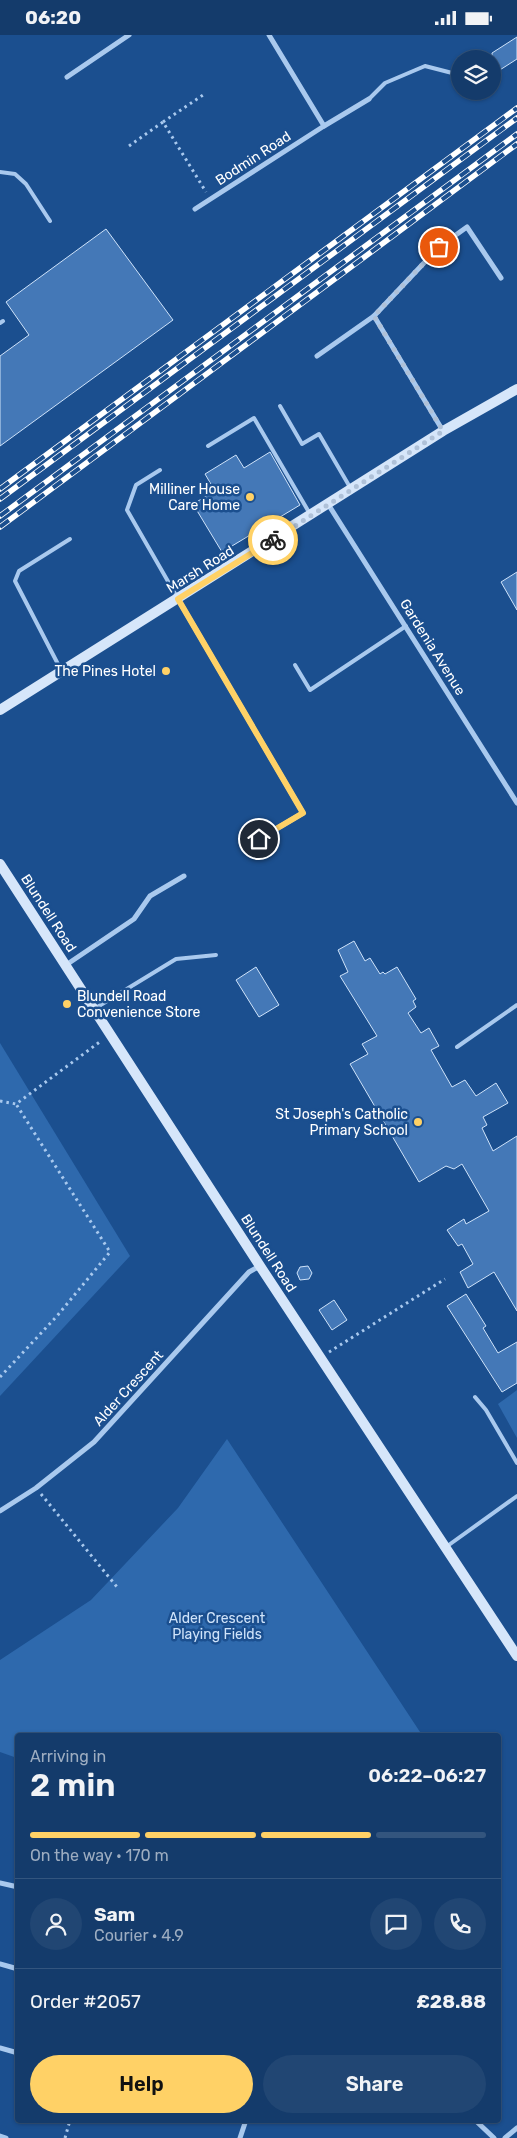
<!DOCTYPE html>
<html lang="en">
<head>
<meta charset="utf-8">
<style>
  body { margin:0; font-family:Rubik,sans-serif; background:#214673; color:#f1f3f6; height:100vh; display:flex; flex-direction:column; font-size:19px; white-space:nowrap }
  * { box-sizing:border-box; margin:0 }
  p { font-size:16px; color:#9dadc1 }
  .icon { flex:none; width:28px; height:28px; fill:none; stroke:currentColor; stroke-width:2; stroke-linecap:round; stroke-linejoin:round }
  .map { position:relative; flex:1; overflow:hidden }
  .side { position:absolute; left:15px; top:1698px; width:486px; height:390px; display:flex; flex-direction:column; background:#143b6b; border-radius:5px; box-shadow:0 1px 4px #0004,0 0 0 1px #33557e }
  .side>* { flex:none }
  .buttons { position:absolute; left:451px; top:15px; display:grid; gap:10px }
  .buttons a { display:grid; place-items:center; width:50px; height:50px; border-radius:50%; background:#143b6b; box-shadow:0 1px 4px #0004,0 0 0 1px #33557e; font-size:25px }
  .pin { position:absolute; display:grid; place-items:center; width:42px; height:42px; color:#fff; margin:-21px; border:2px solid #fff; border-radius:50%; box-shadow:0 1px 5px #0007 }
  .courier { position:absolute; display:grid; place-items:center; width:50px; height:50px; margin:-25px; border:4px solid #ffd166; border-radius:50%; background:#fff; color:#222; box-shadow:0 1px 6px #0007 }
  .overview em { font-style:normal; font-weight:600 }
  .overview div { display:flex; flex-direction:column-reverse }
  .overview { display:flex; align-items:center; justify-content:space-between; height:85px; padding:0 15px }
  h1 { font-size:32px; font-weight:600; line-height:38px }
  .bar { display:grid; grid-template-columns:repeat(4,1fr); gap:8px 5px; align-content:center; height:60px; padding:0 15px }
  .bar i { height:6px; border-radius:4px; background:#33557e }
  .bar .active { background:#ffd166 }
  .bar p { grid-column:span 4 }
  .line { display:flex; align-items:center; gap:12px; padding:0 15px; border-top:1px solid #33557e }
  .line div { flex:1 }
  .round { display:grid; place-items:center; flex:none; width:52px; height:52px; border-radius:26px; background:#214673 }
  .primary-button { display:flex; gap:10px; margin-top:auto; padding:10px 15px }
  .primary-button a { flex:1; height:58px; border-radius:30px; background:#ffd166; color:#111; font-size:20px; font-weight:600; line-height:58px; text-align:center }
  .primary-button a+a { background:#214673; color:#f1f3f6 }
  .status { display:flex; justify-content:space-between; align-items:center; height:35px; padding:0 25px; background:#143b6b; direction:ltr }
  .status svg { height:14px; fill:currentColor }
  .map>svg:first-child { display:block }
  .green { fill:#2e69ad }
  .building { fill:#4478b7; stroke:#cfe3fa }
  .lines { fill:none; stroke-linecap:round; stroke-linejoin:round }
  .path { stroke:#a9c9ee; stroke-width:3; stroke-dasharray:2.5 4; stroke-linecap:butt }
  .lane { stroke:#a9c9ee; stroke-width:4 }
  .street { stroke:#a9c9ee; stroke-width:5 }
  .secondary { stroke:#d6e6fa; stroke-width:10 }
  .rail-casing { stroke:#fff; stroke-width:5.5 }
  .rail { stroke:#1b4f8f; stroke-width:4; stroke-dasharray:11; stroke-linecap:butt }
  .done { stroke:#afc1d8; stroke-width:5; stroke-dasharray:0 9 }
  .route { stroke:#ffd166; stroke-width:6 }
  .poi-dot { fill:#ffd166; stroke:#1b4f8f; stroke-width:2 }
  .labels { text-anchor:middle; stroke-width:5; stroke-linejoin:round; paint-order:stroke }
  .street-label { font-size:14px; fill:#fff; stroke:#1b4f8f }
  .poi-label { font-size:14px; fill:#fff; stroke:#1b4f8f; text-anchor:end }
  .park-label { font-size:14px; fill:#cfe3fa; stroke:#1b4f8f }
</style>
</head>
<body>
<div class="status"><b>06:20</b><svg viewBox="0 0 49 12"><path d="M0 12V9h3v3zM5 12V6h3v6zM10 12V3h3v9zM15 12V0h3v12zM26 1h20v11H26zM47 4h2v5h-2z"/></svg></div>
<div class="map">
<svg width="517" height="2103" viewBox="0 0 517 2103">
  <rect width="100%" height="100%" fill="#1b4f8f"/>
  <!-- green -->
  <g class="green">
    <polygon points="0,1008 130,1221 0,1361"/>
    <polygon points="517,1355 517,1403 498,1369"/>
    <polygon points="227,1404 422,1700 18,1700 17,1723 0,1717 0,1625 91,1565 178,1473"/>
  </g>
  <!-- building -->
  <g class="building">
    <polygon points="517,2 517,24 492,40 492,18"/>
    <polygon points="106,194 173,285 0,411 0,321 29,300 6,267"/>
    <polygon points="270,417 300,470 222,517 193,469 215,456 205,439 236,420 244,433"/>
    <polygon points="517,537 517,575 501,547"/>
    <polygon points="354,906 365,926 370,923 380,939 383,937 385,939 397,932 416,964 413,966 416,972 408,978 421,998 429,993 439,1011 431,1015 452,1052 465,1045 476,1061 496,1048 508,1068 483,1082 487,1090 482,1093 493,1116 517,1101 517,1276 494,1237 468,1253 460,1237 473,1229 462,1209 458,1211 447,1195 464,1184 466,1189 489,1176 462,1129 454,1134 446,1131 419,1147 350,1029 368,1019 362,1009 377,1001 340,941 348,937 338,915"/>
    <polygon points="256,932 279,970 259,982 236,945"/>
    <polygon points="308,1231 312,1238 309,1244 300,1245 297,1238 300,1232"/>
    <polygon points="466,1259 486,1291 483,1293 498,1318 517,1307 517,1348 502,1357 447,1271"/>
    <polygon points="334,1265 347,1285 332,1295 319,1275"/>
  </g>
  <g class="lines">
    <!-- path -->
    <g class="path">
      <polyline points="163,87 203,60"/>
      <polyline points="129,111 163,87 206,157"/>
      <polyline points="0,1066 16,1069 101,1006"/>
      <polyline points="329,1317 445,1244"/>
      <polyline points="0,1342 57,1281 110,1217 16,1069"/>
      <polyline points="41,1459 117,1552"/>
      <polyline points="65,2103 70,2085"/>
    </g>
    <!-- lane -->
    <g class="lane">
      <polyline points="369,64 385,48 425,31 460,40"/>
      <polyline points="0,137 15,139 26,149 50,186"/>
      <polyline points="0,288 3,286"/>
      <polyline points="280,371 302,409 319,399 351,454"/>
      <polyline points="208,411 254,383 310,479"/>
      <polyline points="160,435 136,450 127,475 177,562"/>
      <polyline points="295,630 310,655 406,591"/>
      <polyline points="61,635 15,546 19,536 70,504"/>
      <polyline points="94,974 176,924 216,920"/>
      <polyline points="457,1012 517,970"/>
      <polyline points="475,1362 486,1375 517,1428"/>
      <polyline points="446,1512 517,1461"/>
    </g>
    <!-- street -->
    <g class="street">
      <polyline points="269,0 324,91 369,64"/>
      <polyline points="67,42 129,0"/>
      <polyline points="195,174 324,91"/>
      <polyline points="374,281 443,396"/>
      <polyline points="317,321 374,281 439,212 467,192 501,243"/>
      <polyline points="328,469 517,768"/>
      <polyline points="178,564 303,778 259,804"/>
      <polyline points="66,930 134,884 150,861 184,841"/>
      <polyline points="0,1476 36,1453 94,1407 249,1237 260,1231"/>
      <polyline points="0,1848 18,1852"/>
      <polyline points="0,1929 18,1934"/>
      <polyline points="0,2013 18,2018"/>
      <polyline points="475,2085 494,2103"/>
      <polyline points="0,2101 6,2103"/>
      <polyline points="240,2103 246,2085"/>
      <polyline points="505,2103 517,2093"/>
    </g>
    <!-- secondary -->
    <g class="secondary">
      <polyline points="0,675 443,396 517,354"/>
      <polyline points="0,829 260,1231 517,1621"/>
    </g>
    <!-- rail casing -->
    <g class="rail-casing">
      <g id="rail">
        <polyline points="0,454 517,73"/>
        <polyline points="0,464 517,83"/>
        <polyline points="0,481 517,99"/>
        <polyline points="0,492 517,109"/>
      </g>
    </g>
    <!-- rail -->
    <use href="#rail" class="rail"/>
  </g>
  <g class="lines">
    <!-- done -->
    <polyline class="done" points="273,505 443,396 374,281 439,212"/>
    <!-- route -->
    <polyline class="route" points="259,804 303,778 178,564 273,505"/>
  </g>
  <!-- markers -->
  <g class="poi-dot">
    <circle cx="250" cy="462" r="5"/>
    <circle cx="166" cy="636" r="5"/>
    <circle cx="67" cy="969" r="5"/>
    <circle cx="418" cy="1087" r="5"/>
  </g>
  <g class="labels">
    <!-- street labels -->
    <g class="street-label">
      <text transform="translate(253 123) rotate(-33)" y="5">Bodmin Road</text>
      <text transform="translate(200 534) rotate(-32)" y="5">Marsh Road</text>
      <text transform="translate(433 612) rotate(58)" y="5">Gardenia Avenue</text>
      <text transform="translate(49 878) rotate(57)" y="5">Blundell Road</text>
      <text transform="translate(269 1218) rotate(57)" y="5">Blundell Road</text>
      <text transform="translate(128 1353) rotate(-48)" y="5">Alder Crescent</text>
    </g>
    <!-- poi labels -->
    <g class="poi-label">
      <text x="240" y="459">Milliner House<tspan x="240" dy="16">Care Home</tspan></text>
      <text x="156" y="641">The Pines Hotel</text>
      <text x="77" y="966" text-anchor="start">Blundell Road<tspan x="77" dy="16">Convenience Store</tspan></text>
      <text x="408" y="1084">St Joseph's Catholic<tspan x="408" dy="16">Primary School</tspan></text>
    </g>
    <!-- park labels -->
    <g class="park-label">
      <text x="217" y="1588">Alder Crescent<tspan x="217" dy="16">Playing Fields</tspan></text>
    </g>
  </g>
</svg>
<div class="buttons">
<a><svg class="icon" aria-label="layers" viewBox="0 0 24 24"><path d="M12 4l9 5-9 5-9-5zM3 14l9 5 9-5"/></svg></a>
</div>
<div class="pin" style="left:439px;top:212px;background:#ea580c"><svg class="icon" aria-label="bag" viewBox="0 0 24 24"><path d="M5 8h14l-1 12H6zM9 8a3 3 0 0 1 6 0"/></svg></div>
<div class="pin" style="left:259px;top:804px;background:#1f2937"><svg class="icon" aria-label="home" viewBox="0 0 24 24"><path d="M3 11l9-7 9 7M6 9v11h12V9"/></svg></div>
<div class="courier" style="left:273px;top:505px"><svg class="icon" aria-label="bike" viewBox="0 0 24 24"><circle cx="6" cy="16" r="4"/><circle cx="18" cy="16" r="4"/><path d="M6 16l4-8h5l3 8M10 8l3 8H6M13 5h3"/></svg></div>
<section class="side">
<div class="overview"><div><h1>2 min</h1><p>Arriving in</p></div><em>06:22–06:27</em></div>
<div class="bar"><i class="active"></i><i class="active"></i><i class="active"></i><i></i><p>On the way · 170 m</p></div>
<div class="line" style="height:90px"><a class="round"><svg class="icon" aria-label="person" viewBox="0 0 24 24"><circle cx="12" cy="8" r="4"/><path d="M4 21q1-7 8-7t8 7"/></svg></a><div><b>Sam</b><p>Courier · 4.9</p></div><a class="round"><svg class="icon" aria-label="chat" viewBox="0 0 24 24"><path d="M4 5h16v11H9l-5 4z"/></svg></a><a class="round"><svg class="icon" aria-label="phone" viewBox="0 0 24 24"><path d="M5 4h4l2 5-3 2q2 4 5 5l2-3 5 2v4C11 20 4 13 5 4z"/></svg></a></div>
<div class="line" style="height:65px"><div>Order #2057</div><b>£28.88</b></div>
<div class="primary-button"><a>Help</a><a>Share</a></div>
</section>
</div>
</body>
</html>
